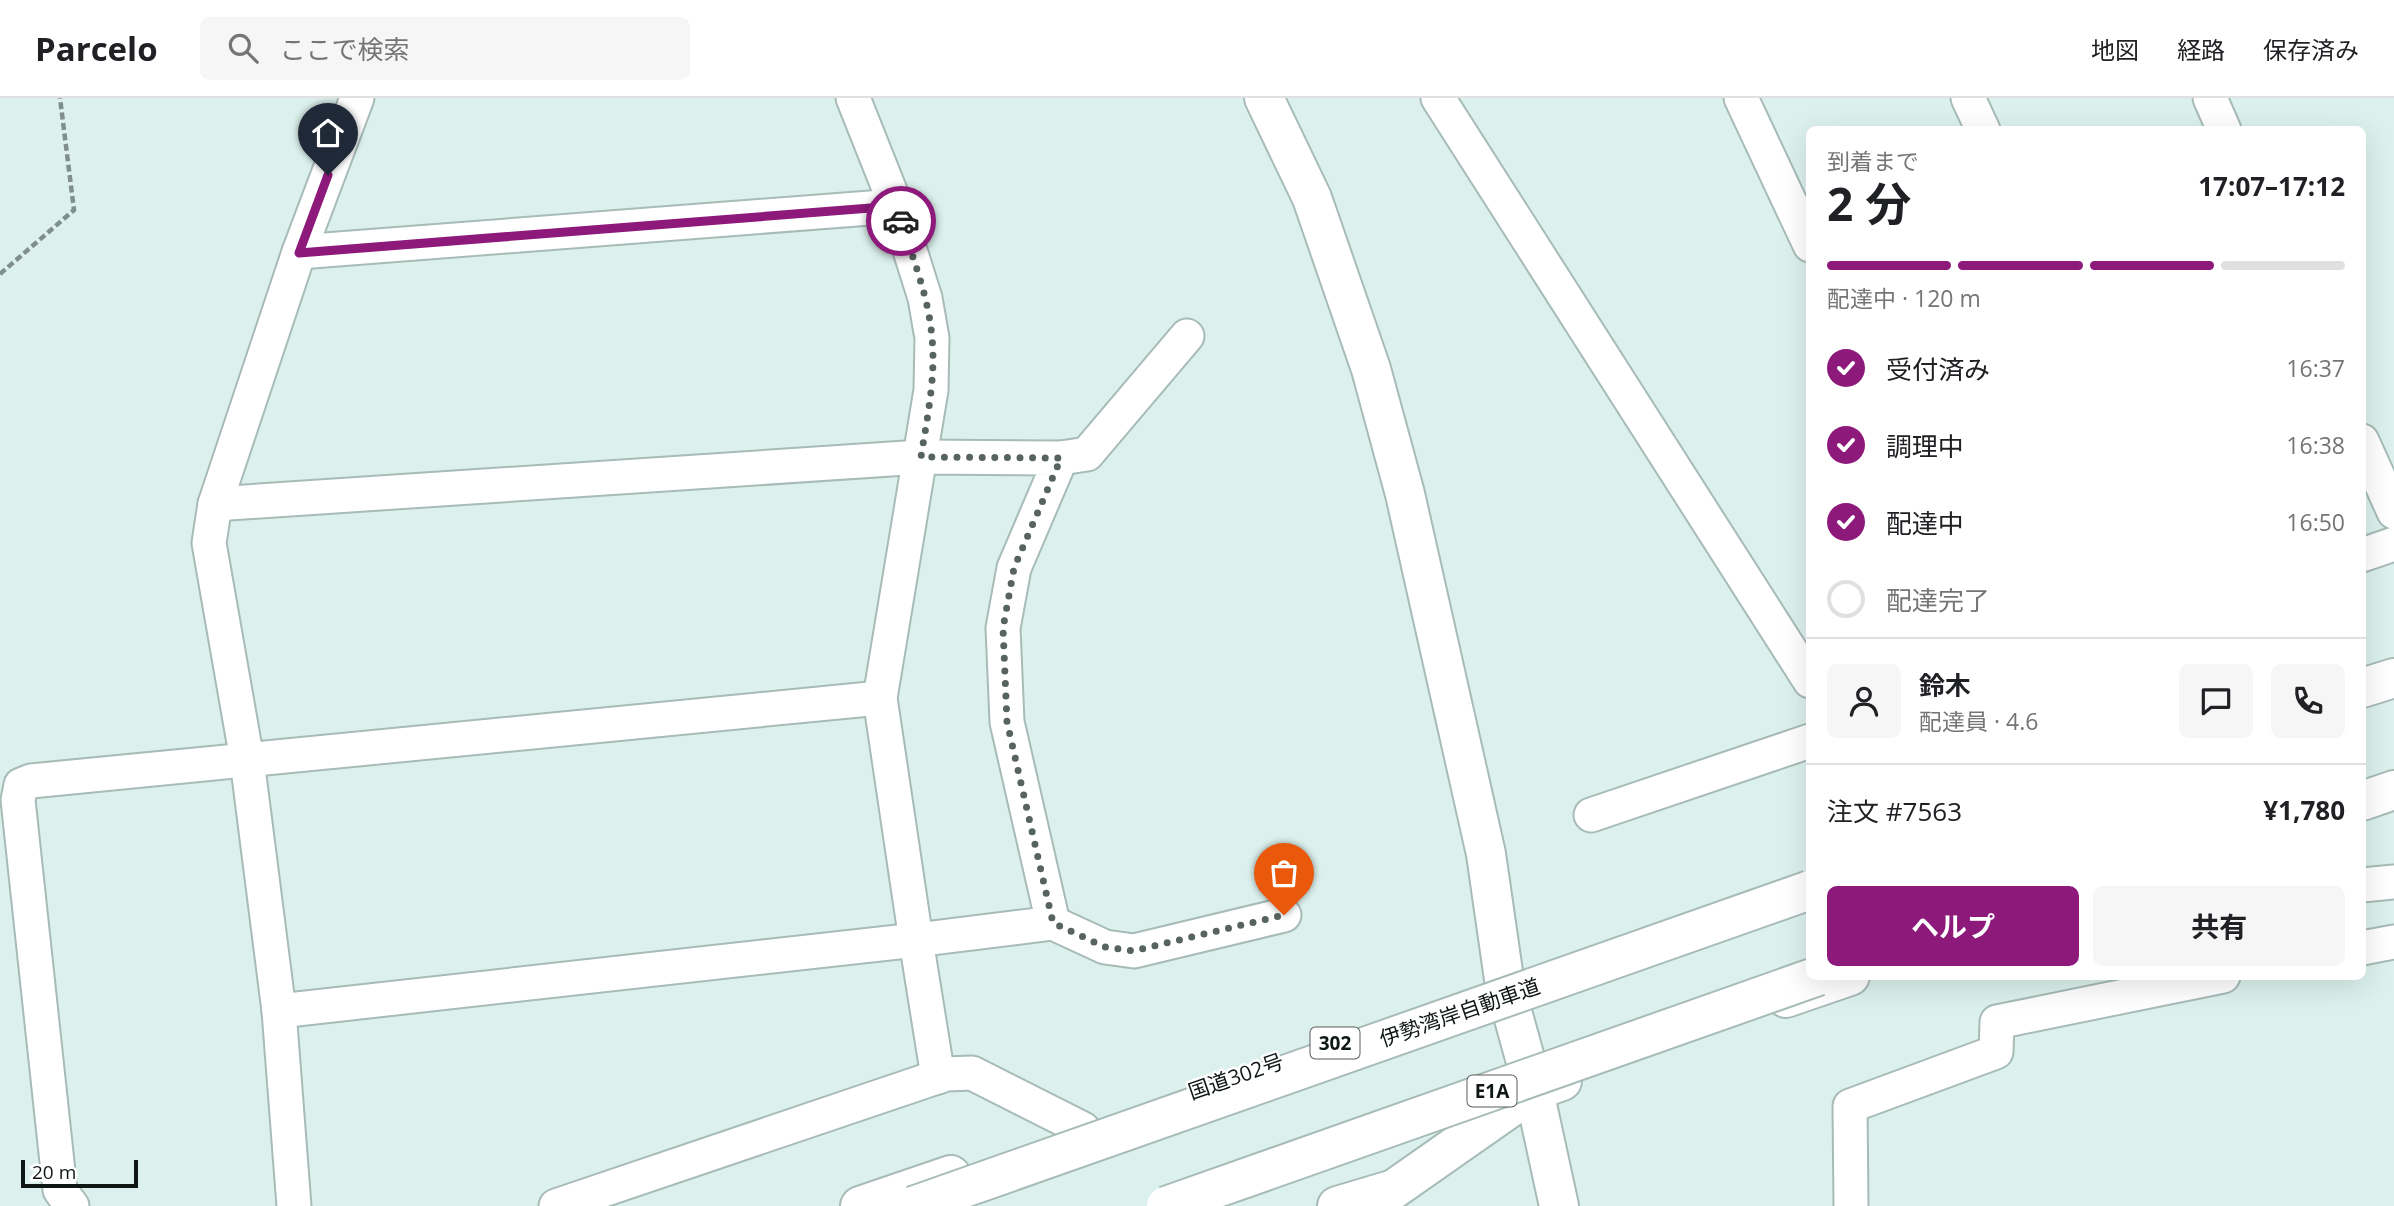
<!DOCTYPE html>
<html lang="ja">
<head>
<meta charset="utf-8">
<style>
  body { margin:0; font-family:"Open Sans","Noto Sans JP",sans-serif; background:#f6f6f6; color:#202124; height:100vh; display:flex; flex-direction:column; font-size:26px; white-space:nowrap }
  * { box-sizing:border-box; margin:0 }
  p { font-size:23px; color:#757577 }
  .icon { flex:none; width:38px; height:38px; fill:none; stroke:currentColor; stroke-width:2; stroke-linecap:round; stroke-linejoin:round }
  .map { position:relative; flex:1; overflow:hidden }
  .panel { position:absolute; left:1806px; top:28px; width:560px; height:854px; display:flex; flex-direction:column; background:#fff; border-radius:10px; box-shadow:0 7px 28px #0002 }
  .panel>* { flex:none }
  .scale { position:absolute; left:21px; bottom:18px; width:117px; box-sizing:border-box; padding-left:7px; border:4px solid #0f1715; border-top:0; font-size:19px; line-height:24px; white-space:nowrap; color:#0f1715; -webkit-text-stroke:5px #fff; paint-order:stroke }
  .pin { position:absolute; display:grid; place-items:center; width:60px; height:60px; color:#fff; margin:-72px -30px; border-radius:50% 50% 50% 0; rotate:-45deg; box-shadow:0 0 7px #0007 }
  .pin .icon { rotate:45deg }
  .courier { position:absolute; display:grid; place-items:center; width:70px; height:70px; margin:-35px; border:5px solid #8d197b; border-radius:50%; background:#fff; color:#222; box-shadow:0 2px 9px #0007 }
  .overview em { font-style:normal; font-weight:700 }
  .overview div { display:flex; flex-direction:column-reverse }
  .overview { display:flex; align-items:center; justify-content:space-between; height:119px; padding:0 21px }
  h1 { font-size:46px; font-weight:700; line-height:52px }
  .bar { display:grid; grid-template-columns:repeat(4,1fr); gap:10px 7px; align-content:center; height:84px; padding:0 21px }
  .bar i { height:9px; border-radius:5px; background:#e0e0e0 }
  .bar .selected { background:#8d197b }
  .bar p { grid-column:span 4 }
  .line { display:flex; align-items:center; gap:18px; padding:0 21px; border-top:2px solid #e0e0e0 }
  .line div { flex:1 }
  .round { display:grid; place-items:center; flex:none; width:74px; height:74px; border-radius:10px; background:#f6f6f6 }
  ol { padding:0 21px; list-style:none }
  li { display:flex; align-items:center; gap:21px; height:77px }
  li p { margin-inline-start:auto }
  li .icon { padding:7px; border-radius:50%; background:#8d197b; color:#fff; stroke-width:4 }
  li:last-child { color:#757577 }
  li i { width:38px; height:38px; border:4px solid #e0e0e0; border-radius:50% }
  .primary-button { display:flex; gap:14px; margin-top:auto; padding:14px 21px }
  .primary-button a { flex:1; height:80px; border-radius:10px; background:#8d197b; color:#fff; font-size:28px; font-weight:700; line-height:80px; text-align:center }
  .primary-button a+a { background:#f6f6f6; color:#202124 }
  header { display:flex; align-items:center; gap:42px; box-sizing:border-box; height:98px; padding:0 35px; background:#fff; border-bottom:2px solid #e0e0e0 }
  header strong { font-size:33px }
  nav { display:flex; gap:38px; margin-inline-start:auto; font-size:24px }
  .search { width:490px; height:63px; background:#f6f6f6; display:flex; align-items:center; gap:18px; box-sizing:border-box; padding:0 24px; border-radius:10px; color:#757577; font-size:26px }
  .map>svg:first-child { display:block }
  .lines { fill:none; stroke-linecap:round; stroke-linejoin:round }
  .street-casing { stroke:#a7bbb7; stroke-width:37 }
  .secondary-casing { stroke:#a7bbb7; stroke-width:42 }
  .highway-casing { stroke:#a7bbb7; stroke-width:42 }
  .path { stroke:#808f8c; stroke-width:4.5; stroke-dasharray:7 3.5; stroke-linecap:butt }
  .street { stroke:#fff; stroke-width:33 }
  .secondary { stroke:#fff; stroke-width:38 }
  .highway { stroke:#fff; stroke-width:38 }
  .highway-bridge-casing { stroke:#a7bbb7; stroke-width:42; stroke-linecap:butt }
  .highway-bridge { stroke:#fff; stroke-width:38 }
  .done { stroke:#576361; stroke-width:7; stroke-dasharray:0 12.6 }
  .route { stroke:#8d197b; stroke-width:9 }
  .labels { text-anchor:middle; stroke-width:5; stroke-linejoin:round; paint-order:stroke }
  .shield { fill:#fff; stroke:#575d5b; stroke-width:2 }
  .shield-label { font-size:19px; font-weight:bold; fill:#0f1715 }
  .street-label { font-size:21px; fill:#0f1715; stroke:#fff }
</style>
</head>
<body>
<header>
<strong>Parcelo</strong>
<div class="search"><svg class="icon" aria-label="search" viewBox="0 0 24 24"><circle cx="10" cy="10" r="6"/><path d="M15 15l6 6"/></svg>ここで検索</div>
<nav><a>地図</a><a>経路</a><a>保存済み</a></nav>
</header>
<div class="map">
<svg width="2394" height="1108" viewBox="0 0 2394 1108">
  <rect width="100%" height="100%" fill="#dcf1ed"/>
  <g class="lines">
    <!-- street casing -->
    <g class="street-casing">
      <g id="street">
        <polyline points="357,0 299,154 215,406 209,445 247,662 279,913 916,842 880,600 931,292 932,240 925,200 896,108 853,0"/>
        <polyline points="1438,0 1810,583"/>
        <polyline points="1741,0 1810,147"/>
        <polyline points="1968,0 1983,32"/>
        <polyline points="2210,0 2224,32"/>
        <polyline points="299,154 896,108"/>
        <polyline points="2362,343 2394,414"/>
        <polyline points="1061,360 1087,356 1187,238"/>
        <polyline points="215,406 921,359 1061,360 1014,470 1003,530 1007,624 1053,825"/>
        <polyline points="2362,457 2394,446"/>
        <polyline points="1591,717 1810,643"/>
        <polyline points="2362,787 2394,784"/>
        <polyline points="2362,850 2394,844"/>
        <polyline points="279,913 294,1108"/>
        <polyline points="938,979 916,842 1053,825 1105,849 1134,853 1284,817"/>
        <polyline points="72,1108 60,1092 18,702 21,687 31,683 880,600"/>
        <polyline points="556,1108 946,976 972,975 1083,1031"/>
        <polyline points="1851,1108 1850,1008 1996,954 1997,924 2223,878"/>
      </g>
    </g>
    <!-- secondary casing -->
    <g class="secondary-casing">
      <polyline id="secondary" points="1264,0 1312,100 1371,271 1405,396 1486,756 1505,888 1534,993 1559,1108"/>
    </g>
    <!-- highway casing -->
    <g class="highway-casing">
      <g id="highway">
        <polyline points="2362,590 2394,580"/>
        <polyline points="2362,703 2394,692"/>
        <polyline points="1786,900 1850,878"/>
        <polyline points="860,1108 951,1077"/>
        <polyline points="1337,1108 1394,1091 1534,993 1562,983"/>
      </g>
    </g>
    <!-- path -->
    <polyline class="path" points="0,176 74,112 60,0"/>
    <!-- street -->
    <use href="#street" class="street"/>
    <!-- secondary -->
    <use href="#secondary" class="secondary"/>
    <!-- highway -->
    <use href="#highway" class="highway"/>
    <!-- highway-bridge casing -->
    <g class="highway-bridge-casing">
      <g id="highway-bridge">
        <polyline points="913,1108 1810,792"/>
        <polyline points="1166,1108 1818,878"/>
      </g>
    </g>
    <!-- highway-bridge -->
    <use href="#highway-bridge" class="highway-bridge"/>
  </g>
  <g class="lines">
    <!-- done -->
    <path class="done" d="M901,123C913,161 929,200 932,240C936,279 927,320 921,359L1061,360L1014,470L1003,530L1007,624L1053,825L1105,849L1133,853L1284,817"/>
    <!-- route -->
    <polyline class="route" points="328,77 299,155 896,108 901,123"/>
  </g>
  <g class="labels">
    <!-- shield labels -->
    <g class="shield">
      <rect x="1310.5" y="929.5" width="49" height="31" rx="5"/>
      <rect x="1467.5" y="977.5" width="49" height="31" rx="5"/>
    </g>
    <g class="shield-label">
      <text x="1335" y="952">302</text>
      <text x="1492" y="1000">E1A</text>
    </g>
    <!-- street labels -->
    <g class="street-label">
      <text transform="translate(1460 915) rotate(-19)" y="7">伊勢湾岸自動車道</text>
      <text transform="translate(1236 979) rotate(-19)" y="7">国道302号</text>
    </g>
  </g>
</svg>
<div class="scale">20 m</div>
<div class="pin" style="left:1284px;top:817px;background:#ea580c"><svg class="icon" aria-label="bag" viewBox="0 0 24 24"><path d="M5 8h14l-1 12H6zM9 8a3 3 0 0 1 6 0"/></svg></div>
<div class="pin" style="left:328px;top:77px;background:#1f2937"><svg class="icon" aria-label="home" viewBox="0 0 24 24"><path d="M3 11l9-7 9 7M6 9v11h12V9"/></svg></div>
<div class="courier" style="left:901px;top:123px"><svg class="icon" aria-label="car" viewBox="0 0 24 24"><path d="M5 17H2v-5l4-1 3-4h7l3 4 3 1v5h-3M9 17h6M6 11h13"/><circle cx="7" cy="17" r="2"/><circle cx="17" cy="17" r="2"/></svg></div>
<section class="panel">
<div class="overview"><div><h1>2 分</h1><p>到着まで</p></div><em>17:07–17:12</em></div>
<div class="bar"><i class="selected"></i><i class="selected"></i><i class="selected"></i><i></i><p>配達中 · 120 m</p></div>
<ol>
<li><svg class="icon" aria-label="check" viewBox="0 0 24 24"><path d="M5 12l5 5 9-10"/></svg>受付済み<p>16:37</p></li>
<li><svg class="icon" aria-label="check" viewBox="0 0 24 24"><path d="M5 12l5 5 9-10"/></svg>調理中<p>16:38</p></li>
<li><svg class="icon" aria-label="check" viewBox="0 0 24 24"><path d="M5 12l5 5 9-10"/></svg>配達中<p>16:50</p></li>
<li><i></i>配達完了</li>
</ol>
<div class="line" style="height:126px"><a class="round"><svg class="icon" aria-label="person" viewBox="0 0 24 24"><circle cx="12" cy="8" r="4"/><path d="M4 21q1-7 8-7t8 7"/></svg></a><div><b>鈴木</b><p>配達員 · 4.6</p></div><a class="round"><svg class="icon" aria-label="chat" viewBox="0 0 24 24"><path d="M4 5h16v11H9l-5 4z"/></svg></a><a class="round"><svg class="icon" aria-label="phone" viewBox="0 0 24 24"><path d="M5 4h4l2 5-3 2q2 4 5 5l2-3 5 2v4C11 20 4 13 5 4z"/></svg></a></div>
<div class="line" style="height:91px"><div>注文 #7563</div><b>¥1,780</b></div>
<div class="primary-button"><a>ヘルプ</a><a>共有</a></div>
</section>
</div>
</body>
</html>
